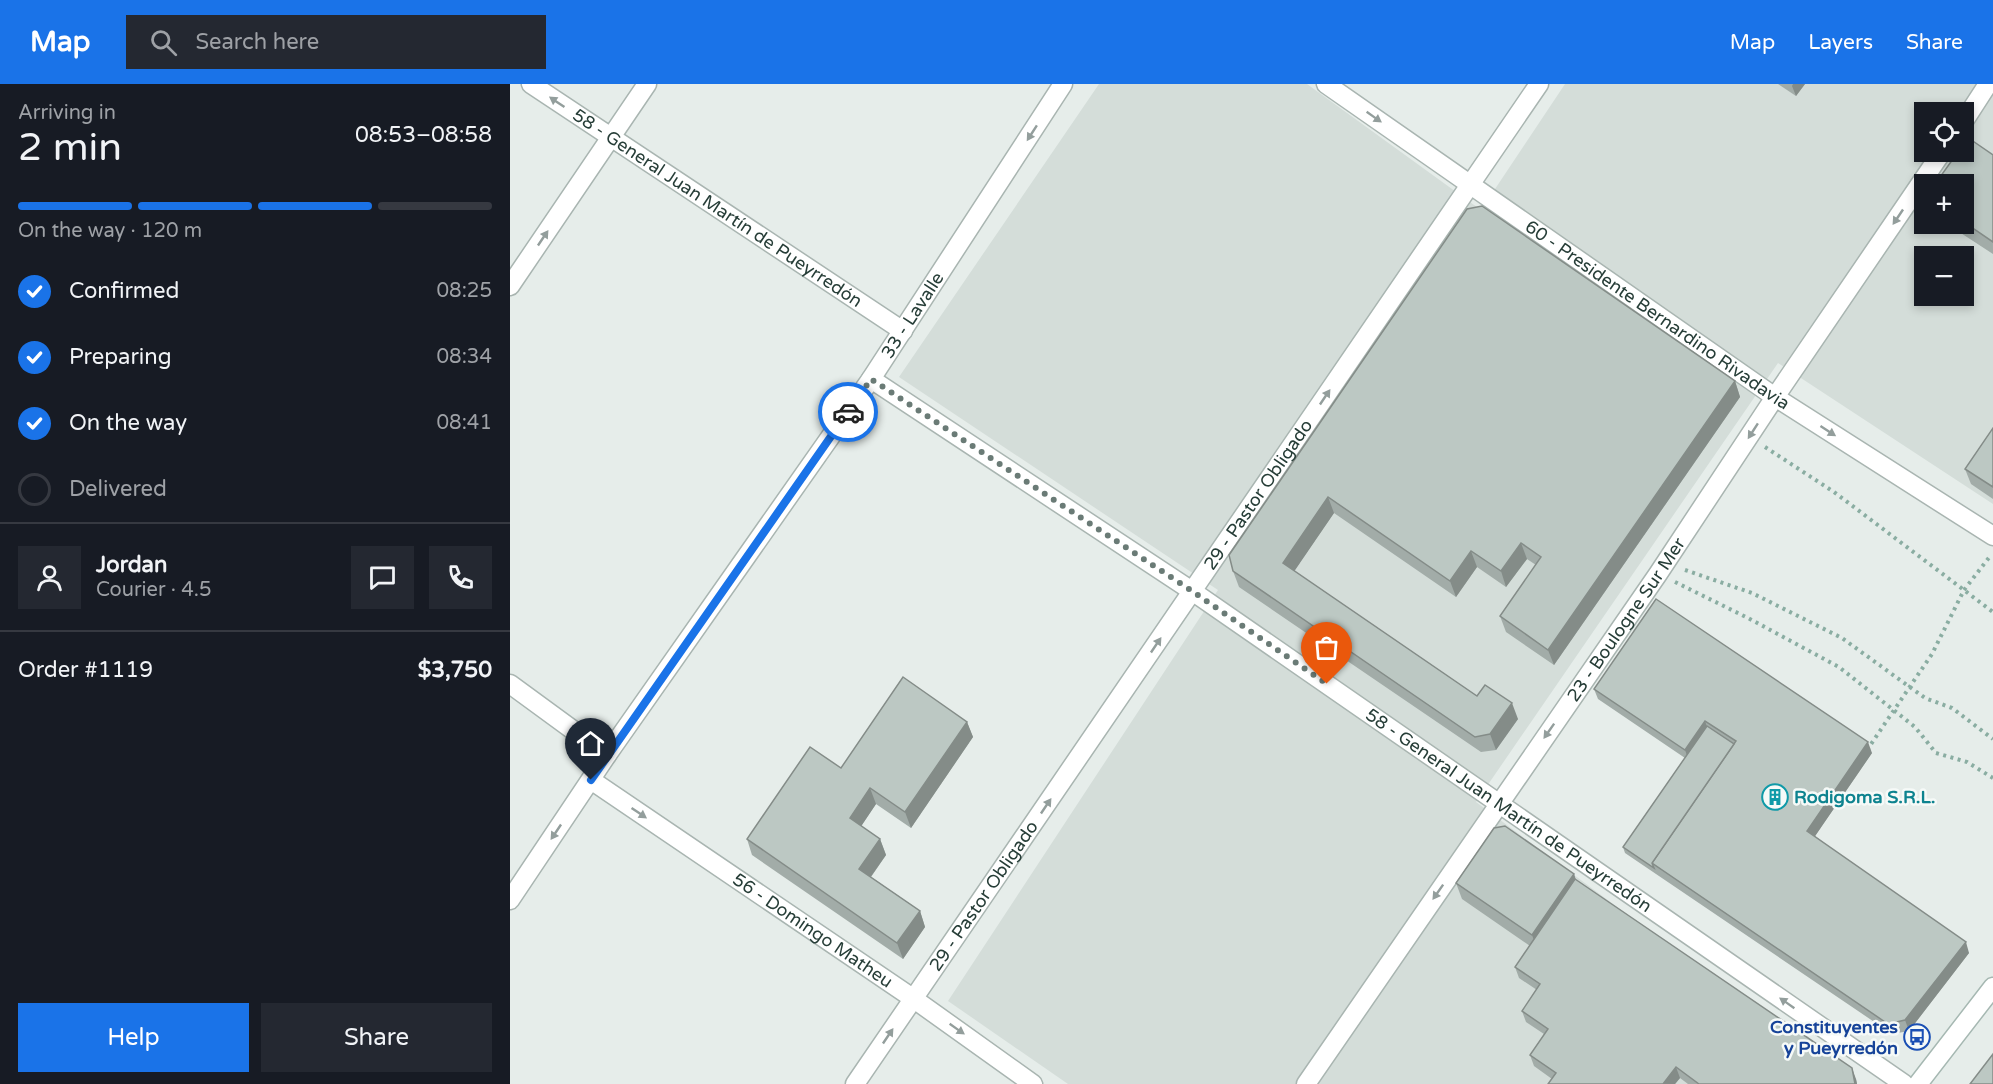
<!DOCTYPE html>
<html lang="en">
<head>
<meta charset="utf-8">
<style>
  body { margin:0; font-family:"Varela Round",sans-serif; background:#242831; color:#f1f3f6; height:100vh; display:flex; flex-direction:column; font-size:22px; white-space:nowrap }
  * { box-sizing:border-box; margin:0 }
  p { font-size:20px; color:#9ea1a6 }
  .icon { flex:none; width:33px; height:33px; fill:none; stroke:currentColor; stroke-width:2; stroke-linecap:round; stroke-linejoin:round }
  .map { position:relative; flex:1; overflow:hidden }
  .sheet { display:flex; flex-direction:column; background:#171b24; width:510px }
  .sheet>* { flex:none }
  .tools { position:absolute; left:1404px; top:18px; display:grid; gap:12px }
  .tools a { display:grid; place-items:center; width:60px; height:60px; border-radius:0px; background:#171b24; box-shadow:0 3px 9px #0003; font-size:30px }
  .pin { position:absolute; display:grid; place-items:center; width:51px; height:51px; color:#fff; margin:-62px -26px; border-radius:50% 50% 50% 0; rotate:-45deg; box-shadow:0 0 6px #0007 }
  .pin .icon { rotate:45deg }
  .courier { position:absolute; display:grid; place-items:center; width:60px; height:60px; margin:-30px; border:4px solid #1a73e8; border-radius:50%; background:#fff; color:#222; box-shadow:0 2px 8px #0007 }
  .head em { font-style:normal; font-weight:600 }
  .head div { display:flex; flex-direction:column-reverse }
  .head { display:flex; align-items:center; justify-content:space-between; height:102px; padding:0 18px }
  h1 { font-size:39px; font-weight:600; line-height:45px }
  .bar { display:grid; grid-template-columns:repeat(4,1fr); gap:9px 6px; align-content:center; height:72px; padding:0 18px }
  .bar i { height:8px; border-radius:4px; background:#363941 }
  .bar .active { background:#1a73e8 }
  .bar p { grid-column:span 4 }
  .line { display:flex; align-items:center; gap:15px; padding:0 18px; border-top:2px solid #363941 }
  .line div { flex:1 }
  .round { display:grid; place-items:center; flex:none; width:63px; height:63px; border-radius:0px; background:#242831 }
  ol { padding:0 18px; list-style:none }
  li { display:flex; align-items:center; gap:18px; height:66px }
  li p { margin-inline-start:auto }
  li .icon { padding:6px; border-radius:50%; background:#1a73e8; color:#fff; stroke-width:4 }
  li:last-child { color:#9ea1a6 }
  li i { width:33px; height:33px; border:3px solid #363941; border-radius:50% }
  .button { display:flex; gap:12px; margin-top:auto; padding:12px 18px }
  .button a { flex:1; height:69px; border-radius:0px; background:#1a73e8; color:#fff; font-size:24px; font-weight:600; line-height:69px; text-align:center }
  .button a+a { background:#242831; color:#f1f3f6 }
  header { display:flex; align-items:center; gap:36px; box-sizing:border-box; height:84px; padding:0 30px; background:#1a73e8; color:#fff }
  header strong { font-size:28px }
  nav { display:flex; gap:33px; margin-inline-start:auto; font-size:21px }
  .search { width:420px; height:54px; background:#242831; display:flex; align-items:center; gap:15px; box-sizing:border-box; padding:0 21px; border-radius:0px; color:#9ea1a6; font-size:22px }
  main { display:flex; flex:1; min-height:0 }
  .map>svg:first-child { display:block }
  .built { fill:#d4ddd9; fill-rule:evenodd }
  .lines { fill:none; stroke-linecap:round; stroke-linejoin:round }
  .street-casing { stroke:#a9b5b1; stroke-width:21 }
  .secondary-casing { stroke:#a6b8b2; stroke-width:21 }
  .path { stroke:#8aada2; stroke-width:4; stroke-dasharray:3 4.5; stroke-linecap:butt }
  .street { stroke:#fff; stroke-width:18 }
  .secondary { stroke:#fff; stroke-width:18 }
  .wall { fill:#a2aca8 }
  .shaded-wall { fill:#848c88 }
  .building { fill:#bcc8c3; stroke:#848c88; stroke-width:1.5 }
  .oneway { fill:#939e9c }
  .done { stroke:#6a7b76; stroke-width:6; stroke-dasharray:0 10.8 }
  .route { stroke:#1a73e8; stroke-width:8 }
  .labels { text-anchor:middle; stroke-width:5; stroke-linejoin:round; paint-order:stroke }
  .street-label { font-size:18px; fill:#273e38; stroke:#f6faf8 }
  .culture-label { font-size:18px; font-weight:bold; fill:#0d838f; stroke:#f6faf8; text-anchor:start }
  .transit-label { font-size:18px; font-weight:bold; fill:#164399; stroke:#f6faf8; text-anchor:end }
</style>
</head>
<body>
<header>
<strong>Map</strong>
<div class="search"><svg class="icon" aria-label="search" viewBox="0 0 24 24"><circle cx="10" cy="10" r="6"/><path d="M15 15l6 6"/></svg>Search here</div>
<nav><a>Map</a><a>Layers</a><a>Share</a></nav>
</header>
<main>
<section class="sheet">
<div class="head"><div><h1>2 min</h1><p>Arriving in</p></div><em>08:53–08:58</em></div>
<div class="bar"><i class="active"></i><i class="active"></i><i class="active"></i><i></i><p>On the way · 120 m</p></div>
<ol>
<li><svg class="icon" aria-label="check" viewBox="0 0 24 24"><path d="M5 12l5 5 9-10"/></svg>Confirmed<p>08:25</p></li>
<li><svg class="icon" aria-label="check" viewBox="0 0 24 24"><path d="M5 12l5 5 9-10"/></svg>Preparing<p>08:34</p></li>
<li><svg class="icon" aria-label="check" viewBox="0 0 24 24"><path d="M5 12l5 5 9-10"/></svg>On the way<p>08:41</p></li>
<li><i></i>Delivered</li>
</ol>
<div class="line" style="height:108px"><a class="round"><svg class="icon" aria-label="person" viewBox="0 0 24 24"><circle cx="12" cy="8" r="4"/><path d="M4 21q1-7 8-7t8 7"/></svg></a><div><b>Jordan</b><p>Courier · 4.5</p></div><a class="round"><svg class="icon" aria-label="chat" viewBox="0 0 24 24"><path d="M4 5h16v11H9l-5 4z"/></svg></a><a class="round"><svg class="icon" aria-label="phone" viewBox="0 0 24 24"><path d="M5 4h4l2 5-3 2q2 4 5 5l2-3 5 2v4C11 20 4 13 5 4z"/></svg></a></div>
<div class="line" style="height:78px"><div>Order #1119</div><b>$3,750</b></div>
<div class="button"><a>Help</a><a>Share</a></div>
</section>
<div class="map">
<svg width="1483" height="1000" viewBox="0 0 1483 1000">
  <rect width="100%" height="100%" fill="#e6edea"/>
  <!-- built -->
  <path class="built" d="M589,0H797L971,126L1055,0H1483V420L1268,279L966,718L1345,1000H558L438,917L708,506L389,293ZM1414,28H1454V68H1414ZM1414,100H1454V140H1414ZM1414,172H1454V212H1414Z"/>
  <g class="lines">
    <!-- street casing -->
    <g class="street-casing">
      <g id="street">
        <path id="s1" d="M21,0L393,247"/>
        <path id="s2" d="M816,0L1265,313L1483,452"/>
        <polyline points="1454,37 1478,0"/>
        <polyline points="0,202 137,0"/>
        <path id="s3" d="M361,295L682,507L1394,1000"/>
        <polyline points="0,600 97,671"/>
        <path id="s4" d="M81,696L404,915L523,1000"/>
        <path id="s5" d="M0,816L97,671L361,295L553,0"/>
        <path id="s6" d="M345,1000L1029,0"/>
        <path id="s7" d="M796,1000L1148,490L1265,313L1432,68"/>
      </g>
    </g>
    <!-- secondary casing -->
    <g class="secondary-casing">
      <polyline id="secondary" points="1408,1000 1483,903"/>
    </g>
    <!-- path -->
    <g class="path">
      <polyline points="1255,363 1324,408 1483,528"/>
      <polyline points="1175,486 1242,509 1332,554 1415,614 1442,624 1483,655"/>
      <polyline points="1165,498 1238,534 1329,583 1405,643 1426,669 1457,678 1483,694"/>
      <polyline points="1357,666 1422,570 1454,506 1481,471"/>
    </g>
    <!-- street -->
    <use href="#street" class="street"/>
    <!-- secondary -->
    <use href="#secondary" class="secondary"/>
  </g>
  <!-- wall -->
  <g class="wall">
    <polygon points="1268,0 1295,0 1286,12"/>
    <polygon points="1483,71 1483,170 1437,140 1454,140 1454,100"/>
    <polygon points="957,125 1225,297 1230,313 1044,581 996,548 990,532 1026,481 1017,475 996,503 967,483 946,513 824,429 784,487 967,612 1008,635 986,666 971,668 729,503 723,487"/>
    <polygon points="1483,344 1483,415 1461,400 1455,385"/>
    <polygon points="1084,605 1362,669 1305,752 1459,869 1399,947 1382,950 1115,769 1113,763 1175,674 1088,615"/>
    <polygon points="457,638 463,653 401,744 366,720 351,742 370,755 376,771 361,793 410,827 415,843 393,875 242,771 237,755 331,684"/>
    <polygon points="1064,790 1065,795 1346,995 1347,1000 1178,1000 1170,994 1165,1000 1038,1000 1042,995 1024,982 1020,971 1034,950 1016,938 1012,927 1027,906 1009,894 1005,883 1020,862 952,815 946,799"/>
  </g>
  <!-- shaded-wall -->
  <g class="shaded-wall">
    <polygon points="1283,0 1295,0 1286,12 1282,2"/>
    <polygon points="1225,297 1230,313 1044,581 1038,566"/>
    <polygon points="818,413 824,429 779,495 773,479"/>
    <polygon points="1011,459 1017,475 996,503 991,487"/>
    <polygon points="961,467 967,483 946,513 940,497"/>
    <polygon points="1002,619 1008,635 986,666 980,650"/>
    <polygon points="1195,637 1199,648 1179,677 1175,666"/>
    <polygon points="457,638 463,653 401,744 395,728"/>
    <polygon points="1358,658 1362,669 1301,758 1297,747"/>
    <polygon points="360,704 366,720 346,750 340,734"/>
    <polygon points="370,755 376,771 355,801 349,785"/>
    <polygon points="1064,790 1069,805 1028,867 1022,851"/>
    <polygon points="410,827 415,843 393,875 387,859"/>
    <polygon points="1456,858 1459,869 1399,947 1395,936"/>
    <polygon points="1166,983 1170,994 1165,1000 1153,1000"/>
    <polygon points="1342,984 1346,995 1347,1000 1344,1000"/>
  </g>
  <!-- building -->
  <g class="building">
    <polygon points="1457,53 1483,71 1483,158 1454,138 1454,100 1425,100 1448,68 1454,68 1454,59"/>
    <polygon points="972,122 1225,297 1038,566 990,532 1031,473 1011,459 991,487 961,467 940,497 818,413 773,479 967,612 975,601 1002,619 980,650 965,653 723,487 719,471 957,125"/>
    <polygon points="1483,344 1483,403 1455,385"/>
    <polygon points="1146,515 1358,658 1297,747 1456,858 1395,936 1378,940 1142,779 1226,657 1195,637 1175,666 1084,605"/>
    <polygon points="393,593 457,638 395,728 360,704 340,734 370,755 349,785 410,827 387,859 237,755 300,663 331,684"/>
    <polygon points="1197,642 1224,660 1142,779 1144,784 1113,763"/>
    <polygon points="995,742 1064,790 1022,851 946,799 984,744"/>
    <polygon points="1065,795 1342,984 1345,1000 1189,1000 1166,983 1153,1000 1038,1000 1046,989 1020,971 1038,945 1012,927 1030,900 1005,883"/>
    <polygon points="1483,970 1483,1000 1460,1000"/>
  </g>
  <!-- one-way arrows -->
  <defs><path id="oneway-solid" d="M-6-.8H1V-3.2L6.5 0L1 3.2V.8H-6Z" transform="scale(1.5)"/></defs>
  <g class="oneway">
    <use href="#oneway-solid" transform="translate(47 18) rotate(-146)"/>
    <use href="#oneway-solid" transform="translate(864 33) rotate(35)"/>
    <use href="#oneway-solid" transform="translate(522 49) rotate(123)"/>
    <use href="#oneway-solid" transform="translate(1388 133) rotate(124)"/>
    <use href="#oneway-solid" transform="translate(33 154) rotate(-56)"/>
    <use href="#oneway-solid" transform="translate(815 313) rotate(-56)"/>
    <use href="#oneway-solid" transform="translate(1243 347) rotate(123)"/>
    <use href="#oneway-solid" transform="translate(1318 347) rotate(33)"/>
    <use href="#oneway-solid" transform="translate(646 561) rotate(-56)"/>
    <use href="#oneway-solid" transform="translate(1039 647) rotate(125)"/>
    <use href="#oneway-solid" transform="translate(536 722) rotate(-56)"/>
    <use href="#oneway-solid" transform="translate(129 729) rotate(34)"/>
    <use href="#oneway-solid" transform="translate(46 748) rotate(124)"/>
    <use href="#oneway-solid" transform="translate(928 808) rotate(125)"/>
    <use href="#oneway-solid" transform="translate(1277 919) rotate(-145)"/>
    <use href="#oneway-solid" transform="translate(447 945) rotate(35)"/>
    <use href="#oneway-solid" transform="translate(378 952) rotate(-56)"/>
  </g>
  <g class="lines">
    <!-- done -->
    <polyline class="done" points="338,328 361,295 682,507 817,600"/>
    <!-- route -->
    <polyline class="route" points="81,696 338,328"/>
  </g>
  <!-- icons -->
  <defs>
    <g id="building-ring" transform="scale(1.35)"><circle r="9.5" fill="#f6faf8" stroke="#0f9aa8" stroke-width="1.5"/><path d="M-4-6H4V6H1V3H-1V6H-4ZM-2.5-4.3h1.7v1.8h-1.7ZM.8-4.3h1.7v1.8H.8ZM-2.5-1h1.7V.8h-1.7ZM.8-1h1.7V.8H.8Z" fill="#0f9aa8"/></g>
    <g id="bus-ring" transform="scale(1.35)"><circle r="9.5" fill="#f6faf8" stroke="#1a4fb4" stroke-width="1.5"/><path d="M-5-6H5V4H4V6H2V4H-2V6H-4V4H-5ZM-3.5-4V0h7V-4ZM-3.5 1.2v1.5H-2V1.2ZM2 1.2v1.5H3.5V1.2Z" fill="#1a4fb4"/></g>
  </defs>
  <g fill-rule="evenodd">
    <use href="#building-ring" x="1265" y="713"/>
    <use href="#bus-ring" x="1407" y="953"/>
  </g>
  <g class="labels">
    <!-- street labels -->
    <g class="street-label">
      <text dy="6" stroke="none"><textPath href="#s1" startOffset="224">58 - General Juan Martín de Pueyrredón</textPath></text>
      <text dy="6" stroke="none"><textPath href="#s2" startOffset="404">60 - Presidente Bernardino Rivadavia</textPath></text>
      <text dy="6" stroke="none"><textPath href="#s5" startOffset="710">33 - Lavalle</textPath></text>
      <text dy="6" stroke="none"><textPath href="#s6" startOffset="714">29 - Pastor Obligado</textPath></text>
      <text dy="6" stroke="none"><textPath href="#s7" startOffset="564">23 - Boulogne Sur Mer</textPath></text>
      <text dy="6" stroke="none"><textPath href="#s3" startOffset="770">58 - General Juan Martín de Pueyrredón</textPath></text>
      <text dy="6" stroke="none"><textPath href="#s6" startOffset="228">29 - Pastor Obligado</textPath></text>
      <text dy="6" stroke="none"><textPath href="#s4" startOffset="268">56 - Domingo Matheu</textPath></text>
    </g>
    <!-- culture labels -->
    <g class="culture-label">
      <text x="1284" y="719">Rodigoma S.R.L.</text>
    </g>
    <!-- transit labels -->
    <g class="transit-label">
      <text x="1388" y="949">Constituyentes<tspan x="1388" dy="21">y Pueyrredón</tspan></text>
    </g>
  </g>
</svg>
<div class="tools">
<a><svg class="icon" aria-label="locate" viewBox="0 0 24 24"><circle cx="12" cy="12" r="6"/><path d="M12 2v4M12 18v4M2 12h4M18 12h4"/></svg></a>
<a>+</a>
<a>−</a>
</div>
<div class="pin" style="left:817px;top:600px;background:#ea580c"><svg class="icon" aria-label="bag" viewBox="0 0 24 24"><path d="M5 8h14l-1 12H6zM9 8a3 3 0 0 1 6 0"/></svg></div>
<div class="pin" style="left:81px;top:696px;background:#1f2937"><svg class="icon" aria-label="home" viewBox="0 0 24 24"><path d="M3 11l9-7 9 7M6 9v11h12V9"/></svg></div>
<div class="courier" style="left:338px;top:328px"><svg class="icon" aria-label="car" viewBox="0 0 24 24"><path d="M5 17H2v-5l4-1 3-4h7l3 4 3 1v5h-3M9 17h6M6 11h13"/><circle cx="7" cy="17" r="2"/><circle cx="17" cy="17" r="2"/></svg></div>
</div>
</main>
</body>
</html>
